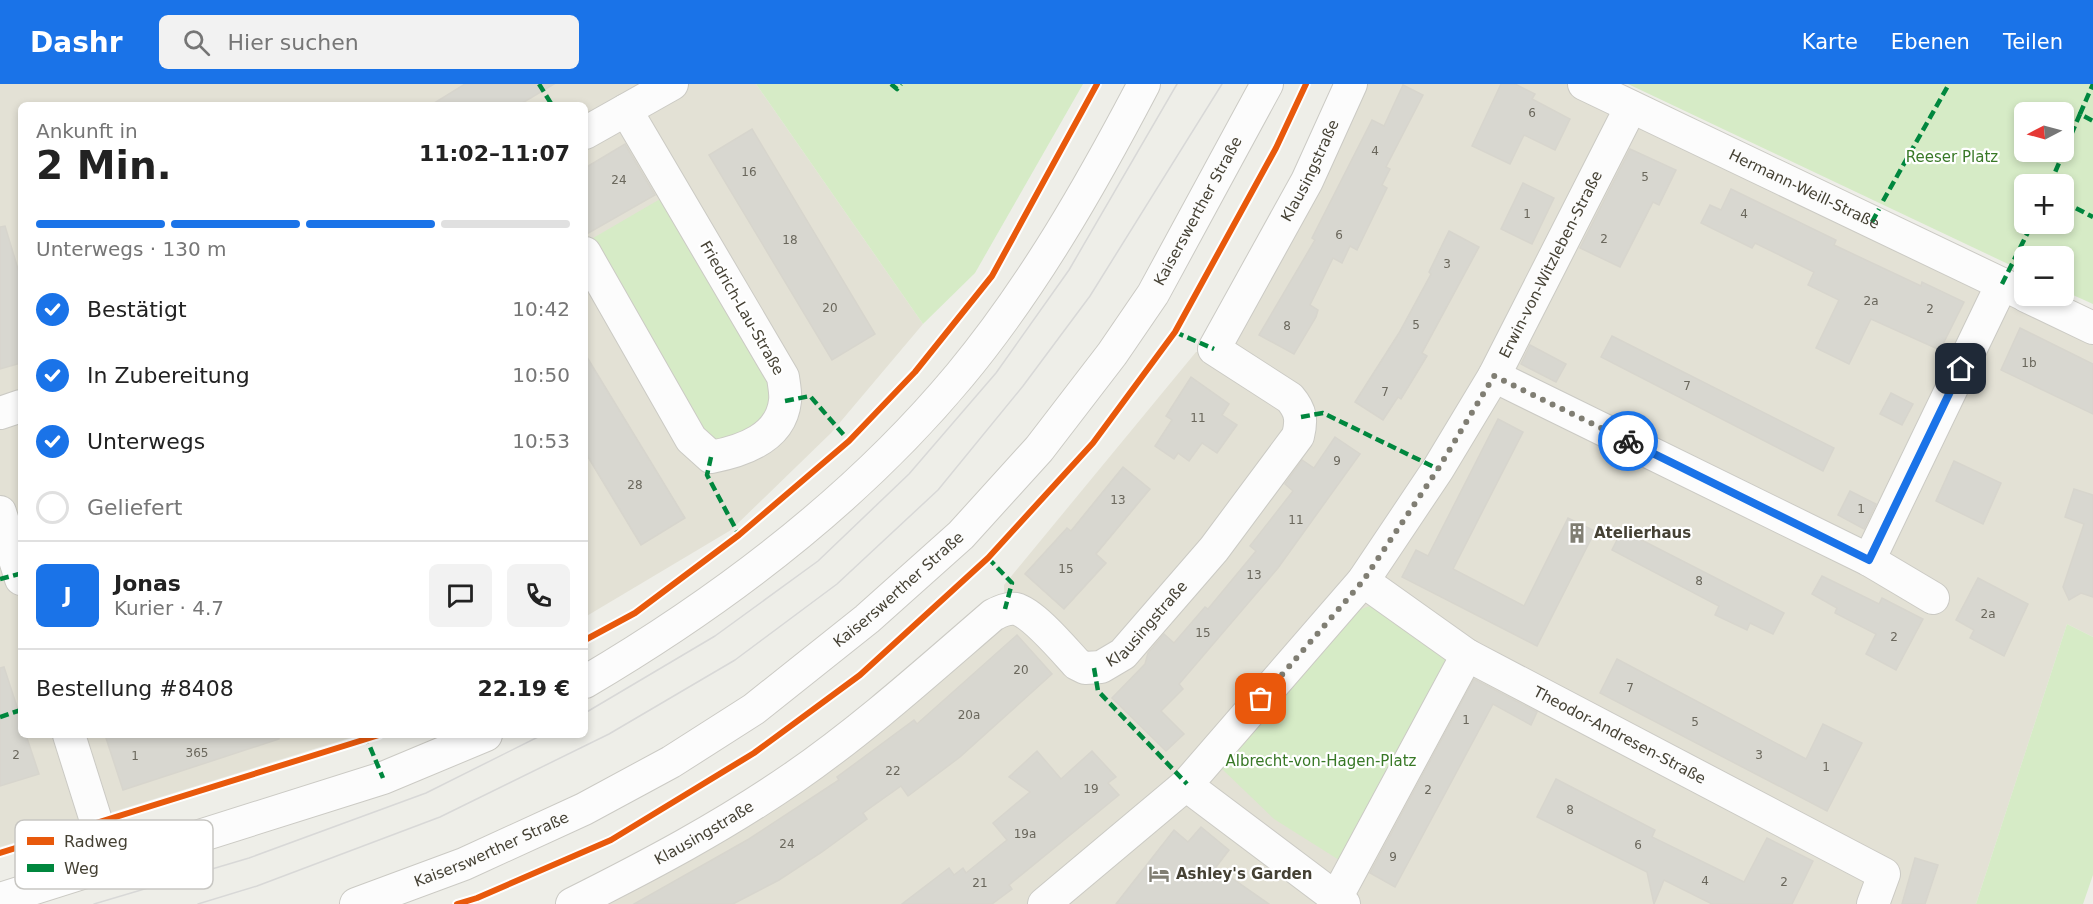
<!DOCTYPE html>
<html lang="de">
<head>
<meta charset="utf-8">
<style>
  body { margin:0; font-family:"DejaVu Sans",sans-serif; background:#f2f2f2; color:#222; height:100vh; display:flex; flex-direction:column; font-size:22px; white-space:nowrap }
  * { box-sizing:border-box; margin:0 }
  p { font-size:20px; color:#767676 }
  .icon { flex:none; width:33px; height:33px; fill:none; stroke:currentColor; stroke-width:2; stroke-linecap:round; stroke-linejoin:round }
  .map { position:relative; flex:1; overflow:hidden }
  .sheet { position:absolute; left:18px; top:18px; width:570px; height:636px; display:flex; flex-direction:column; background:#fff; border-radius:9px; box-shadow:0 3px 9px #0003 }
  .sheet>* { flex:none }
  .needle { width:39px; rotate:264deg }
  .buttons { position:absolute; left:2014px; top:18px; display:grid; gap:12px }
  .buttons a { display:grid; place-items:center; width:60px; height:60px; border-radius:9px; background:#fff; box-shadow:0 3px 9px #0003; font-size:30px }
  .pin { position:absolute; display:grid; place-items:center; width:51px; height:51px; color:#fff; margin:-26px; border-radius:12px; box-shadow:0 3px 9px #0006 }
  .courier { position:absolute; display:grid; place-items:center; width:60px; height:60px; margin:-30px; border:4px solid #1a73e8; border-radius:50%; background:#fff; color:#222; box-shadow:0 2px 8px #0007 }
  .headline em { font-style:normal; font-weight:700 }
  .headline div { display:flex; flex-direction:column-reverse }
  .headline { display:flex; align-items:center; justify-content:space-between; height:102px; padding:0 18px }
  h1 { font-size:39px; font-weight:700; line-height:45px }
  .bar { display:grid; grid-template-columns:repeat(4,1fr); gap:9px 6px; align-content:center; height:72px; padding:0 18px }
  .bar i { height:8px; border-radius:4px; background:#e0e0e0 }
  .bar .on { background:#1a73e8 }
  .bar p { grid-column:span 4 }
  .line { display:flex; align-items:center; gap:15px; padding:0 18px; border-top:2px solid #e0e0e0 }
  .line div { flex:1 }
  .round { display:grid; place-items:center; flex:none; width:63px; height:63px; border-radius:9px; background:#f2f2f2 }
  ol { padding:0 18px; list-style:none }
  li { display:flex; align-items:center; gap:18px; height:66px }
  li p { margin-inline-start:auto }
  li .icon { padding:6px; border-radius:50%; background:#1a73e8; color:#fff; stroke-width:4 }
  li:last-child { color:#767676 }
  li i { width:33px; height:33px; border:3px solid #e0e0e0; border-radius:50% }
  header { display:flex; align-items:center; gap:36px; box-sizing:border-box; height:84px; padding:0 30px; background:#1a73e8; color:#fff }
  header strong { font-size:28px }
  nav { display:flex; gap:33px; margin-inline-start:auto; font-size:21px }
  .search { width:420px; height:54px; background:#f2f2f2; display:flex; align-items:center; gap:15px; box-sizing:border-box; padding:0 21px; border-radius:9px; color:#767676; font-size:22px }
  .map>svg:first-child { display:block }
  .residential { fill:#e3e1d5 }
  .green { fill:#d6ebc6; fill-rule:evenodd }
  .building { fill:#d8d7d0; stroke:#d7d5cd; stroke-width:1.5 }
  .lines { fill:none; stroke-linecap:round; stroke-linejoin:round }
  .minor-casing { stroke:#cbcac4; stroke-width:34 }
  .minor { stroke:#fcfcfc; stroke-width:32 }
  .tram { stroke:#d8d8d7; stroke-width:1.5 }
  .quiet { stroke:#00873e; stroke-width:4.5; stroke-dasharray:9 4.5; stroke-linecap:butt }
  .cycleway-casing { stroke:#fff; stroke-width:10 }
  .cycleway { stroke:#e8590c; stroke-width:6 }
  .done { stroke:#807e73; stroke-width:6; stroke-dasharray:0 10.8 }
  .route { stroke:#1a73e8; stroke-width:8 }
  .labels { text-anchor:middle; stroke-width:4.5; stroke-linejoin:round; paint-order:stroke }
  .number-label { font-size:12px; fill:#6a675c }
  .park-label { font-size:15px; fill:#387826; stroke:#fff }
  .street-label { font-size:15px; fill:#454134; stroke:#fff }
  .poi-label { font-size:15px; font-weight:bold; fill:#454134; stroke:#fff; text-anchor:start }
  .key { fill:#fff; stroke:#c7c6c2; stroke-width:1.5 }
  .key-label { font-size:16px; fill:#454134 }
</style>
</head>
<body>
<header>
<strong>Dashr</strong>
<div class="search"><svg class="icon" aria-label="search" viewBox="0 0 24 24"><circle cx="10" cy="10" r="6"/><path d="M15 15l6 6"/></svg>Hier suchen</div>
<nav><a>Karte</a><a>Ebenen</a><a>Teilen</a></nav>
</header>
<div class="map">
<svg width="2093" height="820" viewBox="0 0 2093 820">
  <rect width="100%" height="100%" fill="#eeeee8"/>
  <!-- residential -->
  <g class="residential">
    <polygon points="0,0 756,0 923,240 831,349 731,446 585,533 585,21 21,21 21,651 359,651 0,763"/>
    <polygon points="1352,0 1567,0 2093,256 2093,553 2067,540 1976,820 579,820 682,767 1005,528 1004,501 1196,268 1217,265"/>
  </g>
  <!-- green -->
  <g class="green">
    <polygon points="756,0 1083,0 975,189 923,240"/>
    <path d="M1628,0H2093V220L2064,207V172H2025V188ZM2025,28H2064V68H2025ZM2025,100H2064V140H2025Z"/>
    <polygon points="667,111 777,294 774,328 735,361 706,355 588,157"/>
    <polygon points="1375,520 1457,574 1347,781 1274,735 1220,683 1351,529"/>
    <polygon points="2067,540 2093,553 2093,791 2083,820 1976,820"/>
  </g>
  <!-- building -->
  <g class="building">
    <polygon points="465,0 554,0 519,21 431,21"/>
    <polygon points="1501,0 1515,0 1535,10 1532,15 1570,35 1555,66 1524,51 1510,80 1472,62"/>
    <polygon points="1403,1 1423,11 1386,83 1390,85 1382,101 1387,104 1357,166 1350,162 1342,179 1333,174 1310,221 1318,226 1316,233 1294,270 1259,251 1315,156 1312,154 1372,36 1384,42"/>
    <polygon points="752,45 875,250 832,276 709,71"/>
    <polygon points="625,60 655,111 585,151 585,84"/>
    <polygon points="1630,65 1676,86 1659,121 1653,118 1620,183 1580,164"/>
    <polygon points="1523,99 1554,114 1532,160 1501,145"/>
    <polygon points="1731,105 1836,156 1834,161 1921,202 1922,198 1964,218 1940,266 1871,235 1849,280 1816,264 1839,216 1808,201 1814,188 1755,159 1752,164 1701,139 1710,121 1721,126"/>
    <polygon points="5,142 21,195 21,279 0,285 0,143"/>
    <polygon points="1449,147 1479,163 1422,269 1427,272 1401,315 1398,313 1383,336 1355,318 1399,249 1431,190 1429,188"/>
    <polygon points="2020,244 2093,280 2093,330 2001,286"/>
    <polygon points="1612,252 1834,364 1823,387 1601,273"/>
    <polygon points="1530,261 1566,280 1556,298 1521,280"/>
    <polygon points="585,270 685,434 641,461 585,368"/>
    <polygon points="1191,293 1229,320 1222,331 1237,341 1217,369 1202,359 1189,377 1178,369 1174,375 1155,362 1172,336 1166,332"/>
    <polygon points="1891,309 1913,320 1902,341 1880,330"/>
    <polygon points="1498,335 1523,348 1453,485 1524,522 1568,434 1595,447 1537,562 1402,493 1416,466 1428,472"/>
    <polygon points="1335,353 1360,370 1278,484 1179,600 1183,605 1161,627 1184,650 1166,667 1112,614 1145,580 1148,569 1164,550 1174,559 1205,523 1208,525 1256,467 1250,462 1293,407 1285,400 1302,376 1314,384"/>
    <polygon points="1954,377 2001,399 1983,440 1936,417"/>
    <polygon points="1123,383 1150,405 1096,470 1106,479 1064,525 1025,490 1067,444 1071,447"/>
    <polygon points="2074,405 2093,411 2093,513 2081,509 2069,516 2063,503 2084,440 2065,433"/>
    <polygon points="1850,407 1876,420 1864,445 1838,431"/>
    <polygon points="1622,446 1784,529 1773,550 1750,539 1747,546 1715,531 1719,522 1612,466"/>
    <polygon points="1822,492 1879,520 1882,514 1923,535 1896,586 1866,570 1876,550 1835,529 1837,524 1812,510"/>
    <polygon points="1978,494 2028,520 2004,572 1970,554 1974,546 1956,536"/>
    <polygon points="1017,551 1052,590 960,673 908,712 901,702 863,729 867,735 822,768 779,796 733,820 634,820 749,755 839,696 837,693 914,636 917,640"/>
    <polygon points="1617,575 1806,675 1823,640 1862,659 1827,727 1600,609"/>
    <polygon points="4,583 21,635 21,651 26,651 39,690 0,702 0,584"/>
    <polygon points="1474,595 1537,628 1531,641 1493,620 1395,803 1370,789"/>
    <polygon points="105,651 279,651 279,655 123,706"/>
    <polygon points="1037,667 1061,695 1092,667 1116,693 1108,699 1119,711 1009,801 1012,805 992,820 902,820 949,784 954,791 963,784 966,789 1007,756 993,739 1030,708 1009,693"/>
    <polygon points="1556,695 1655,746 1652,753 1744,798 1767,754 1813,777 1792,820 1712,820 1664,796 1654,820 1647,788 1537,733"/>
    <polygon points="1201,743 1229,766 1216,783 1269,820 1116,820 1174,746 1188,758"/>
    <polygon points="1915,774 1938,781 1925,820 1902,820"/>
  </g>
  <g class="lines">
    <!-- minor casing -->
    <g class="minor-casing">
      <g id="minor">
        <path id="s1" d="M1584,0L2025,211"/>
        <polyline points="585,49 672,0"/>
        <path d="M585,169L691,355L711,373C743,367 781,354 785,317C786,310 784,301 783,293L626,26"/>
        <polyline points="2026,212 2093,244"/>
        <polyline points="1494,292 1869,476 1933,514"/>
        <polyline points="0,329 21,322"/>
        <polyline points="0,428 21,495"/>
        <polyline points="1869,476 2002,200"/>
        <path id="s2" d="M1363,497L1467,571L1884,790L1873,820"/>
        <path d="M585,598C724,516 856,416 960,291C1033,203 1091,101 1144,0"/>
        <polyline points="69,651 110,781"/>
        <polyline points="1186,701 1344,820"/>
        <polyline points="1336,814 1467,571"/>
        <polyline points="0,815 383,694 486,651"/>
        <path id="s3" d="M356,820L464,780L584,725L671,678L754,625L867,535L961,451L1039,365L1112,270L1153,210L1267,0"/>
        <path id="s4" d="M572,820C648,782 722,743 793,694C864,645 928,587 993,531C1001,527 1007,524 1016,525C1033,529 1064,566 1077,580L1085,584L1101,583L1123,570L1214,465L1298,352C1302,336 1301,327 1290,314L1214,265L1307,97L1351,0"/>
        <path id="s5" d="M1044,820L1187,700L1363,497L1438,385L1494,292L1631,23"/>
      </g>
    </g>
    <!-- minor -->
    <use href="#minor" class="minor"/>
    <!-- tram -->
    <g class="tram">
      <polyline points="585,629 715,552 818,477 909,390 996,289 1069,186 1177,0"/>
      <polyline points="94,820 249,774 426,709 542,651"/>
      <polyline points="198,820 257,802 440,733 609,650 735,576 837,500 938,406 1023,302 1090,212 1222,0"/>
    </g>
    <!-- quiet -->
    <g class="quiet">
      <polyline points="539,0 552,21"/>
      <polyline points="891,0 897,5 901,0"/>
      <polyline points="2080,30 2093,0"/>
      <polyline points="2050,100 2080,30 2093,37"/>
      <polyline points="1883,117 1949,0"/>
      <polyline points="2064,118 2093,133"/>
      <polyline points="1872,138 1879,125"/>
      <polyline points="2002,200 2032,140"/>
      <polyline points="1175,248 1214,265"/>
      <polyline points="785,317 810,312 849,357"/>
      <polyline points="1301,333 1323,329 1438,385"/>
      <polyline points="711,373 707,391 739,451"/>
      <polyline points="988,474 1012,499 1005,525"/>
      <polyline points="0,495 19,490"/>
      <polyline points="1094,584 1098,607 1187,700"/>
      <polyline points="0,633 21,626"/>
      <polyline points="365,651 383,694"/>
    </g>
    <!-- cycleway casing -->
    <g class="cycleway-casing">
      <g id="cycleway">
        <polyline points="585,556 635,529 739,451 849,357 915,288 992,192 1097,0"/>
        <polyline points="0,769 379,651"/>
        <polyline points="457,820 477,814 611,756 754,669 860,591 988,474 1093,359 1175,248 1276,64 1306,0"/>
      </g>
    </g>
    <!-- cycleway -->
    <use href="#cycleway" class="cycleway"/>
  </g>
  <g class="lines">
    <!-- done -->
    <polyline class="done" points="1261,615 1363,497 1438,385 1494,292 1628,357"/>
    <!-- route -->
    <polyline class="route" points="1628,357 1869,476 1961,285"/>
  </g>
  <!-- icons -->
  <defs>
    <g id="building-bare" transform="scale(1.62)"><path d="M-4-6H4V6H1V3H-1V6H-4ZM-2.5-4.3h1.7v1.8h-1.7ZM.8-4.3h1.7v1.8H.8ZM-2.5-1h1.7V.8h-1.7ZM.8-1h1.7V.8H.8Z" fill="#807e73" stroke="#fff" stroke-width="2.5" paint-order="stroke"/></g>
    <g id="hotel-bare" transform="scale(1.62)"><path d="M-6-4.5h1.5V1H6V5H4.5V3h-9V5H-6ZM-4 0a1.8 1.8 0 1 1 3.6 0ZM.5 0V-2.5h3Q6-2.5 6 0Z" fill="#807e73" stroke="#fff" stroke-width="2.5" paint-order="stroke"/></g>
  </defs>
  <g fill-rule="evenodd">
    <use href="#building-bare" x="1577" y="449"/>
    <use href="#hotel-bare" x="1159" y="790"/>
  </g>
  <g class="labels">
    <!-- number labels -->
    <g class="number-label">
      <text x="1532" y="33">6</text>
      <text x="1375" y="71">4</text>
      <text x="749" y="92">16</text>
      <text x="1645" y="97">5</text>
      <text x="619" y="100">24</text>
      <text x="1527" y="134">1</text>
      <text x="1744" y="134">4</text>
      <text x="1339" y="155">6</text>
      <text x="1604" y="159">2</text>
      <text x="790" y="160">18</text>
      <text x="1447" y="184">3</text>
      <text x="1871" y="221">2a</text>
      <text x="830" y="228">20</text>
      <text x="1930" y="229">2</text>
      <text x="1416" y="245">5</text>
      <text x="1287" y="246">8</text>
      <text x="2029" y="283">1b</text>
      <text x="1687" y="306">7</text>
      <text x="1385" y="312">7</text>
      <text x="1198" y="338">11</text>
      <text x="1337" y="381">9</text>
      <text x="635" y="405">28</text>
      <text x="1118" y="420">13</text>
      <text x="1861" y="429">1</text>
      <text x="1296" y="440">11</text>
      <text x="1066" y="489">15</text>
      <text x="1254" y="495">13</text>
      <text x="1699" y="501">8</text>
      <text x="1988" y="534">2a</text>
      <text x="1203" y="553">15</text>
      <text x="1894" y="557">2</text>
      <text x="1021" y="590">20</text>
      <text x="1630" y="608">7</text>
      <text x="969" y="635">20a</text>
      <text x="1466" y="640">1</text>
      <text x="1695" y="642">5</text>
      <text x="197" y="673">365</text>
      <text x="16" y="675">2</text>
      <text x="1759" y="675">3</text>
      <text x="135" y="676">1</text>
      <text x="1826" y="687">1</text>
      <text x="893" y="691">22</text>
      <text x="1091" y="709">19</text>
      <text x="1428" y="710">2</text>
      <text x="1570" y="730">8</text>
      <text x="1025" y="754">19a</text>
      <text x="787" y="764">24</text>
      <text x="1638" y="765">6</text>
      <text x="1393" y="777">9</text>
      <text x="1705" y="801">4</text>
      <text x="1784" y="802">2</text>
      <text x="980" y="803">21</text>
    </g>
    <!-- park labels -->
    <g class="park-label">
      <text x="1952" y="78">Reeser Platz</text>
      <text x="1321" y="682">Albrecht-von-Hagen-Platz</text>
    </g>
    <!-- street labels -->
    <g class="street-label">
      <text dy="5" stroke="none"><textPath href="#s4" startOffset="1284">Klausingstraße</textPath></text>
      <text dy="5" stroke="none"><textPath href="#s1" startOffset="244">Hermann-Weill-Straße</textPath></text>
      <text dy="5" stroke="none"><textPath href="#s3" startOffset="1118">Kaiserswerther Straße</textPath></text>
      <text dy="5" stroke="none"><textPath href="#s5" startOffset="824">Erwin-von-Witzleben-Straße</textPath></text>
      <text transform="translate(742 224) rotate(60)" y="5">Friedrich-Lau-Straße</text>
      <text dy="5" stroke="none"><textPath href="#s3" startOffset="632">Kaiserswerther Straße</textPath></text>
      <text dy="5" stroke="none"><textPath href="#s4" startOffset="708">Klausingstraße</textPath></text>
      <text dy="5" stroke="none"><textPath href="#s2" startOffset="300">Theodor-Andresen-Straße</textPath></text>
      <text dy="5" stroke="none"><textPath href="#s4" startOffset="150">Klausingstraße</textPath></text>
      <text dy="5" stroke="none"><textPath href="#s3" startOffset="146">Kaiserswerther Straße</textPath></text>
    </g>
    <!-- poi labels -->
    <g class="poi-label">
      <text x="1594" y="454">Atelierhaus</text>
      <text x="1176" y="795">Ashley's Garden</text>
    </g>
  </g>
  <!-- legend -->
  <rect x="15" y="736" width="198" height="69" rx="9" class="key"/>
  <rect x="27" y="753" width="27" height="8" fill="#e8590c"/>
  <rect x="27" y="780" width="27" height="8" fill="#00873e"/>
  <g class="key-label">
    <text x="64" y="763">Radweg</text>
    <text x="64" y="790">Weg</text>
  </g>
</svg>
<div class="buttons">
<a><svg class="needle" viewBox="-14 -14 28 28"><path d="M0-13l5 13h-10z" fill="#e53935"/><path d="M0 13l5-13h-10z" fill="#767676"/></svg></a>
<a>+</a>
<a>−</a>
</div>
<div class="pin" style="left:1261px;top:615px;background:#ea580c"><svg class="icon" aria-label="bag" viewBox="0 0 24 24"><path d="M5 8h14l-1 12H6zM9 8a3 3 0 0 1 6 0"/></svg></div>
<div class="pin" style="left:1961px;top:285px;background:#1f2937"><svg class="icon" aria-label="home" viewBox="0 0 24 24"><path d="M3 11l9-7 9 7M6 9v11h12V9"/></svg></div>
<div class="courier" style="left:1628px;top:357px"><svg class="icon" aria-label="bike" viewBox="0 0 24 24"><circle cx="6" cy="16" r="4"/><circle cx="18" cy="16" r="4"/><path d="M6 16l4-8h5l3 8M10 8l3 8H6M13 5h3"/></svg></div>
<section class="sheet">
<div class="headline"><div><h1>2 Min.</h1><p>Ankunft in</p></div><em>11:02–11:07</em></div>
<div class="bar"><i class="on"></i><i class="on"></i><i class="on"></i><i></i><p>Unterwegs · 130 m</p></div>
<ol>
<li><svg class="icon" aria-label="check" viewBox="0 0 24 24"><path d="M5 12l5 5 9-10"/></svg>Bestätigt<p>10:42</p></li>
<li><svg class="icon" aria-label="check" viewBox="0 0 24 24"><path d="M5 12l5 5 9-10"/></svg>In Zubereitung<p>10:50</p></li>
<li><svg class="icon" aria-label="check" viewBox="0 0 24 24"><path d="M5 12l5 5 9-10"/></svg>Unterwegs<p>10:53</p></li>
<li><i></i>Geliefert</li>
</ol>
<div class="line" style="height:108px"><b class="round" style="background:#1a73e8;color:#fff">J</b><div><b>Jonas</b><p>Kurier · 4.7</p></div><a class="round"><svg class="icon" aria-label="chat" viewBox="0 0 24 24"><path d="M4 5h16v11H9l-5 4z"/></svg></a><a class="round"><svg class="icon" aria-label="phone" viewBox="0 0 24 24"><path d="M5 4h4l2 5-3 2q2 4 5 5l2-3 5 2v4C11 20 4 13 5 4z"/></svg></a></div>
<div class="line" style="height:78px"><div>Bestellung #8408</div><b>22.19 €</b></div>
</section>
</div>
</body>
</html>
